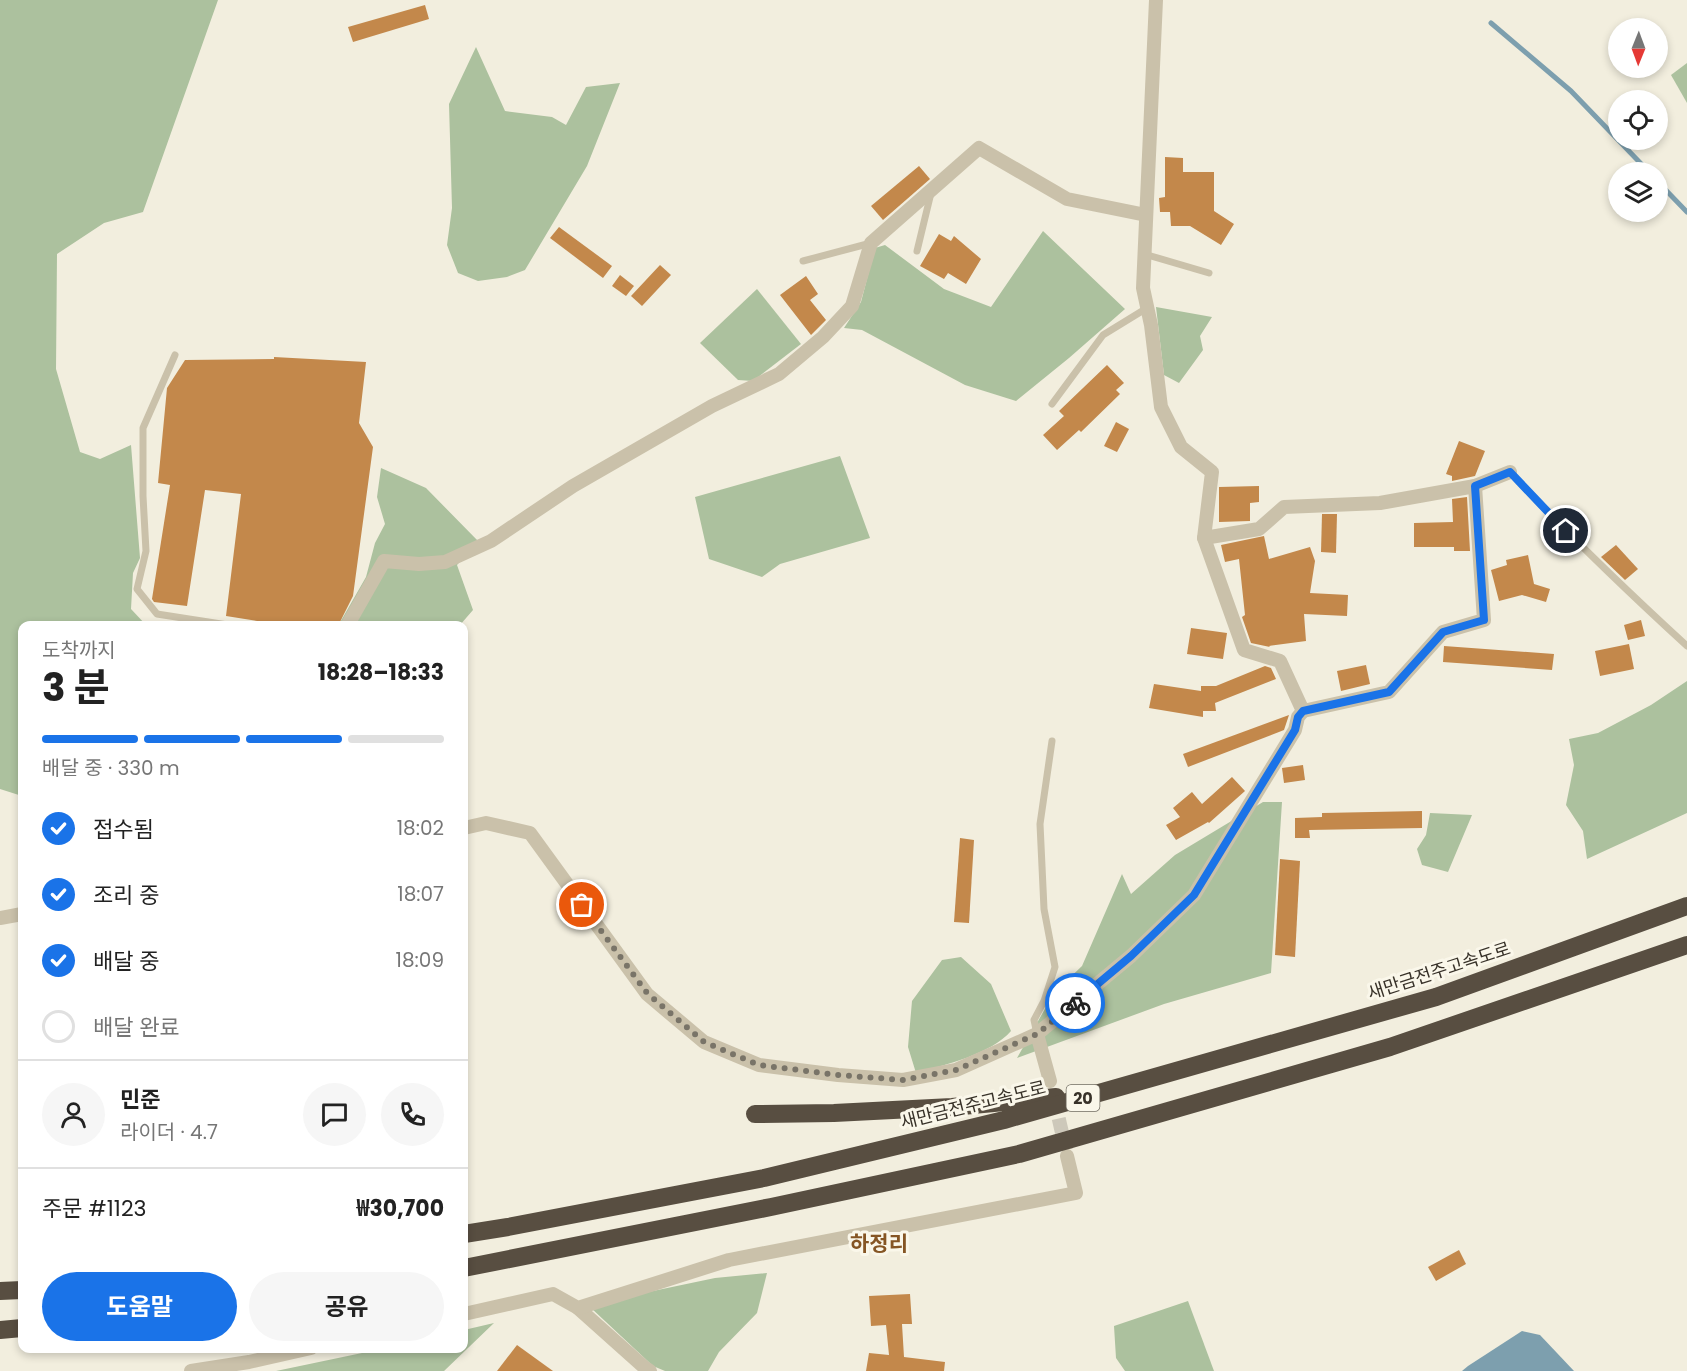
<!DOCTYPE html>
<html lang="ko">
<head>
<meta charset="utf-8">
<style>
  body { margin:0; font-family:Poppins,"Noto Sans KR",sans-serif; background:#f6f6f6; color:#222; height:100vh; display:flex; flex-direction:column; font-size:22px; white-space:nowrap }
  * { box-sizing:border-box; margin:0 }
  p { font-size:20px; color:#767676 }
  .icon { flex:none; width:33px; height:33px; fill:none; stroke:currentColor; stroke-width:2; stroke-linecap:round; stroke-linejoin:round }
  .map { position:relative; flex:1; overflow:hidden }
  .side { position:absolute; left:18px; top:621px; width:450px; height:732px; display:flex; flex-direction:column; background:#fff; border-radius:12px; box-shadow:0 3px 9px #0003 }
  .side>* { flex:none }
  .needle { width:39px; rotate:181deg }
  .buttons { position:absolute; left:1608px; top:18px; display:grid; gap:12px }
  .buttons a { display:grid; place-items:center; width:60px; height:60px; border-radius:50%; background:#fff; box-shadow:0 3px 9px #0003; font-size:30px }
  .pin { position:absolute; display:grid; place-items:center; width:51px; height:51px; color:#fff; margin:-26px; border:3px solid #fff; border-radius:50%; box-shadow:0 2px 6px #0007 }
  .courier { position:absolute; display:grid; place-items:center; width:60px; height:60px; margin:-30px; border:4px solid #1a73e8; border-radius:50%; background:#fff; color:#222; box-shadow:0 2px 8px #0007 }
  .head em { font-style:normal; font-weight:700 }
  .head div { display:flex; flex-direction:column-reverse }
  .head { display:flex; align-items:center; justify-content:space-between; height:102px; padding:0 24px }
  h1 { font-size:39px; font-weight:700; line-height:45px }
  .bar { display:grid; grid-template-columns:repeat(4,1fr); gap:9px 6px; align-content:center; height:72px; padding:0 24px }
  .bar i { height:8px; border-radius:4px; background:#e0e0e0 }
  .bar .selected { background:#1a73e8 }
  .bar p { grid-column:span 4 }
  .line { display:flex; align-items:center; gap:15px; padding:0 24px; border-top:2px solid #e0e0e0 }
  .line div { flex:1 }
  .round { display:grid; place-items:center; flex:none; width:63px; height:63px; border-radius:32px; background:#f6f6f6 }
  ol { padding:0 24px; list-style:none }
  li { display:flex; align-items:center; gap:18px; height:66px }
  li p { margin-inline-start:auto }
  li .icon { padding:6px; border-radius:50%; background:#1a73e8; color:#fff; stroke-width:4 }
  li:last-child { color:#767676 }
  li i { width:33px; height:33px; border:3px solid #e0e0e0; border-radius:50% }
  .cta { display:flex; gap:12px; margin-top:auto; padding:12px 24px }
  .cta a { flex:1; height:69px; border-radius:36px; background:#1a73e8; color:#fff; font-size:24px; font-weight:700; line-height:69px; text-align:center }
  .cta a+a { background:#f6f6f6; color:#222 }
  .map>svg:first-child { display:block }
  .green { fill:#acc19e }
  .water { fill:#7d9fae }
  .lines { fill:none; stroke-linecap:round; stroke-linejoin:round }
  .stream { stroke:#7d9fae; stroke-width:5 }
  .building { fill:#c3884b }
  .street-tunnel { stroke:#cdc8ba; stroke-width:14; stroke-dasharray:14 7; stroke-linecap:butt }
  .lane { stroke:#cac1aa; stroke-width:7 }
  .street { stroke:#cac1aa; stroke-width:14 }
  .highway { stroke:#584e41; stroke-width:18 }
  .done { stroke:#797468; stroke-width:6; stroke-dasharray:0 10.8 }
  .route { stroke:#1a73e8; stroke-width:8 }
  .labels { text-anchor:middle; stroke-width:6; stroke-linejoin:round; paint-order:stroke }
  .shield { fill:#faf7ea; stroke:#726d63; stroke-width:1.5 }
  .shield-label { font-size:16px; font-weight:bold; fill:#383229 }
  .street-label { font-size:18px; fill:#383229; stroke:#faf7ea }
  .quarter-label { font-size:21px; font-weight:bold; fill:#855524; stroke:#faf7ea }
</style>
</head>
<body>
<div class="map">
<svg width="1687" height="1371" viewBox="0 0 1687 1371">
  <rect width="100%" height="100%" fill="#f2eede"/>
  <!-- green -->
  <g class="green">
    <polygon points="0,0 218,0 143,212 104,223 57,254 56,369 80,452 100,459 131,445 140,558 133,573 131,609 146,625 22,626 22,796 0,789"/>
    <polygon points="476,47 505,111 552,117 566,125 586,87 620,83 587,166 525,270 507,277 478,281 458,273 447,245 452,208 449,104"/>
    <polygon points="1687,63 1687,103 1671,75"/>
    <polygon points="1043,231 1125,309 1069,358 1016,401 965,385 862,330 844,328 861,302 875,248 885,245 944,289 991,307"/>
    <polygon points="757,289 801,344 753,381 738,380 700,343"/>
    <polygon points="1156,307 1212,317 1200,336 1203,350 1179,383 1164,375"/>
    <polygon points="840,456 870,538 780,564 762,577 709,559 695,497"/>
    <polygon points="381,468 426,488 478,541 457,565 473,610 460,625 338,626 366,577 375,543 385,524 377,497"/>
    <polygon points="1687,681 1687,813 1587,859 1583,831 1566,805 1574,765 1569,739 1598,733 1651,705"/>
    <polygon points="1263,802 1282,802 1271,973 1164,1004 1017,1058 1054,993 1082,966 1122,874 1131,894 1175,855"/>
    <polygon points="1430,813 1472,815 1448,872 1422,865 1417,849 1426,835"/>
    <path d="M961,957L991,984L1011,1031C991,1054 945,1065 916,1073L908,1047L912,1001L942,960Z"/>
    <polygon points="767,1273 757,1313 719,1352 708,1371 665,1371 653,1366 590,1307 610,1300 715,1278"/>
    <polygon points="1188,1301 1214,1371 1125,1371 1116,1358 1114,1326"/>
    <polygon points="494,1323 444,1371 276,1371 381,1349 464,1348 464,1330"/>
  </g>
  <!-- water -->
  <polygon class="water" points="1522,1331 1540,1335 1574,1371 1462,1371 1468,1366"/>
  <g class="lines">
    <!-- stream -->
    <g class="stream">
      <polyline points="1491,23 1571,91 1649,172"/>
      <polyline points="1658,182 1687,212"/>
    </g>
  </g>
  <!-- building -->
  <g class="building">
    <polygon points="425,5 429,19 353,42 348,27"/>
    <polygon points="1165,157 1183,158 1183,172 1214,172 1214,211 1234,224 1221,245 1190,226 1171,226 1170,212 1160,212 1159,198 1165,197"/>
    <polygon points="919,166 930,179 883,220 871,206"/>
    <polygon points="559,227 612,266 603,278 550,238"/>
    <polygon points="939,234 951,241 954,236 981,259 966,284 948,273 944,279 920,266"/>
    <polygon points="660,265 671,275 642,306 631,296"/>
    <polygon points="620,275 634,286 626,296 612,286"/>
    <polygon points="806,276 818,294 810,300 826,320 811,335 780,295"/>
    <polygon points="274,357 366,362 359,423 373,447 353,596 338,626 288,626 226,616 241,494 205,490 187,606 154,602 152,599 170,485 158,483 167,388 185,360 274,359"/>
    <polygon points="1107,365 1124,383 1116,390 1120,394 1081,432 1079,430 1057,450 1043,435 1064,416 1059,411"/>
    <polygon points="1116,422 1129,429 1117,452 1104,446"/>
    <polygon points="1459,441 1485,451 1475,476 1452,481 1452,476 1446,474"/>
    <polygon points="1259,486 1259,502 1250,503 1250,521 1219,522 1219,487"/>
    <polygon points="1467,497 1470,551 1454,551 1454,547 1414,547 1414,523 1453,522 1452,499"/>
    <polygon points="1322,514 1337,514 1336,553 1321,552"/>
    <polygon points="1264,536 1269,559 1310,547 1315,561 1310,593 1348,595 1347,616 1304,614 1306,641 1269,646 1270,647 1251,643 1242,617 1245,615 1239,559 1225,562 1221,545"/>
    <polygon points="1616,545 1638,569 1625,580 1601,557"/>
    <polygon points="1528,555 1534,584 1550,589 1546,602 1522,595 1499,601 1491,570 1507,565 1506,560"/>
    <polygon points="1641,620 1645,636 1628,640 1624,625"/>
    <polygon points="1191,628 1227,633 1223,659 1187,654"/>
    <polygon points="1629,644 1634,669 1600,676 1595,651"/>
    <polygon points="1444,646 1554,654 1552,670 1443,662"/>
    <polygon points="1366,665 1370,684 1341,691 1337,671"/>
    <polygon points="1265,666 1271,668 1276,679 1215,703 1216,711 1203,711 1203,717 1149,708 1154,684 1201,691 1201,686 1216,686"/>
    <polygon points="1289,715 1284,730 1188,767 1183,754"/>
    <polygon points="1303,765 1305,780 1284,783 1282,768"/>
    <polygon points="1232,777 1245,791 1209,823 1208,822 1176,840 1166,825 1180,817 1173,808 1192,792 1202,804"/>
    <polygon points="1422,811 1422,828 1309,830 1310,838 1295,838 1295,818 1322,817 1322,813"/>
    <polygon points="960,838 974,840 969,923 954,922"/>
    <polygon points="1280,859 1300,861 1295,957 1275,955"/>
    <polygon points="1459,1250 1466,1264 1436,1281 1428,1267"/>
    <polygon points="910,1294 912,1324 902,1324 904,1357 945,1362 944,1371 866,1371 869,1353 889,1355 886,1325 871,1326 869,1296"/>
    <polygon points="517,1345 553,1371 497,1371"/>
  </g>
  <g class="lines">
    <!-- street-tunnel -->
    <polyline class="street-tunnel" points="1054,1098 1066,1150"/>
    <!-- lane -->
    <g class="lane">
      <polyline points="917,251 931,193"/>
      <polyline points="1144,254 1209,273"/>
      <polyline points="803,261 871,243"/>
      <polyline points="175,355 143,428 143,496 146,551 137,589 157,614 234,626"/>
      <polyline points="1052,404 1103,335 1147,308"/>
      <path d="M1510,472C1566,533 1626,590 1687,646"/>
      <polyline points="1037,1034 1034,1020 1044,1001 1055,967 1044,909 1040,824 1052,741"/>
    </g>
    <!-- street -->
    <g class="street">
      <polyline points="1204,538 1259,529 1284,507 1380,503 1475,486 1510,472"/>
      <polyline points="347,626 384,561 419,564 445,562 491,541 573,486 712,406 779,374 823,337 852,306 871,243 979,148 1067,199 1146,215"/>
      <polyline points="1303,711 1389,692 1443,632 1484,620 1475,486"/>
      <polyline points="464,828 486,823 530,833 647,994 704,1042 759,1065 838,1075 903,1080 956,1070 1037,1034"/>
      <polyline points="0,918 22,914"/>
      <polyline points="1050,1081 1037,1034 1131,956 1194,895 1295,730 1298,717 1303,711 1280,661 1244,650 1204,538 1212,472 1181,447 1161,407 1151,325 1143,288 1156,0"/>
      <polyline points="578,1308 644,1367 650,1371"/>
      <polyline points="464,1314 553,1294 578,1308 729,1260 1076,1193 1067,1156"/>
      <polyline points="191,1371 249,1362 311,1348"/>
    </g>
    <!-- highway -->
    <g class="highway">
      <polyline points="755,1114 834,1113 952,1107 1056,1097"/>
      <polyline points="464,1234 508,1227 764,1178 1004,1120 1436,997 1687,906"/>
      <polyline points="464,1268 771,1207 1019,1154 1390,1047 1687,945"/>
      <polyline points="0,1291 22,1290"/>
      <polyline points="0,1330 22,1328"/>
    </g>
  </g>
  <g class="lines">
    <!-- done -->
    <polyline class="done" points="582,905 647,993 704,1042 759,1065 838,1075 903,1080 956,1070 1037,1034 1075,1003"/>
    <!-- route -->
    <polyline class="route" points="1075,1003 1131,956 1194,895 1295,730 1298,717 1303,711 1389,692 1443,632 1484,620 1475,486 1510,472 1566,531"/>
  </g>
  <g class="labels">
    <!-- shield labels -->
    <rect class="shield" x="1066.5" y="1085" width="33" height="26" rx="4.5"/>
    <g class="shield-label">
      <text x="1083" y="1104">20</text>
    </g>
    <!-- street labels -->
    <g class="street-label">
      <text transform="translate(1439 971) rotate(-18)" y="6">새만금전주고속도로</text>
      <text transform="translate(973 1105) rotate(-14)" y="6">새만금전주고속도로</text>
    </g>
    <!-- quarter labels -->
    <g class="quarter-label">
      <text x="879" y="1251">하정리</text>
    </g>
  </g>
</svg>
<div class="buttons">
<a><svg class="needle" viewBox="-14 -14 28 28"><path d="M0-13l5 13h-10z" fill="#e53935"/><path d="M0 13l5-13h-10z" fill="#767676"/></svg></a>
<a><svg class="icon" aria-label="locate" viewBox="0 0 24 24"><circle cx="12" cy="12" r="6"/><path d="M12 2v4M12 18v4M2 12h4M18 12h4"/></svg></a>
<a><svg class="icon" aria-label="layers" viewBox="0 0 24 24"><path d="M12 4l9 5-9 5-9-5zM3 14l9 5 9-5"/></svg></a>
</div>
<div class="pin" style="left:582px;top:905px;background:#ea580c"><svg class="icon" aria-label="bag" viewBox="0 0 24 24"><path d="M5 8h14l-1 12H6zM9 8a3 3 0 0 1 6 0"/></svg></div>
<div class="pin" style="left:1566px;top:531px;background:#1f2937"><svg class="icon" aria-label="home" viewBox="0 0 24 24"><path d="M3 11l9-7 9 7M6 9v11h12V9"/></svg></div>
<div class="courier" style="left:1075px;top:1003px"><svg class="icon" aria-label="bike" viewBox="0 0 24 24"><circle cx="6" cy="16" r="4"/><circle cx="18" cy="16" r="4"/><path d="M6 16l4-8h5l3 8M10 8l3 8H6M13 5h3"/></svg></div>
<section class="side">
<div class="head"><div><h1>3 분</h1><p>도착까지</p></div><em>18:28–18:33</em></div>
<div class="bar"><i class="selected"></i><i class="selected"></i><i class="selected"></i><i></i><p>배달 중 · 330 m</p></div>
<ol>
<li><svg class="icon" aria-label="check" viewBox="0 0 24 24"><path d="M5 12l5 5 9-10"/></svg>접수됨<p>18:02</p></li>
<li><svg class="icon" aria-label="check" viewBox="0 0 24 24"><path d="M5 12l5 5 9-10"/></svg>조리 중<p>18:07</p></li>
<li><svg class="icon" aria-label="check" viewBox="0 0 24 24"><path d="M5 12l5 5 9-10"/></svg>배달 중<p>18:09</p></li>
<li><i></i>배달 완료</li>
</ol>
<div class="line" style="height:108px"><a class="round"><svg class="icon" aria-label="person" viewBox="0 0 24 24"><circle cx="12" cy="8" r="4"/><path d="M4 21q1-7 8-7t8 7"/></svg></a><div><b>민준</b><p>라이더 · 4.7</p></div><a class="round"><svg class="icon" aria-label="chat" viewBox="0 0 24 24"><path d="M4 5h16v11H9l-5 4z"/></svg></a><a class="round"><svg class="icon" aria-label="phone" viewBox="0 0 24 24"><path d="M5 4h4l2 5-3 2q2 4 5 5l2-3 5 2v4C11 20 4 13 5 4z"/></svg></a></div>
<div class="line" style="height:78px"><div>주문 #1123</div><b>₩30,700</b></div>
<div class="cta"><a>도움말</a><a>공유</a></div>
</section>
</div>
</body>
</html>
